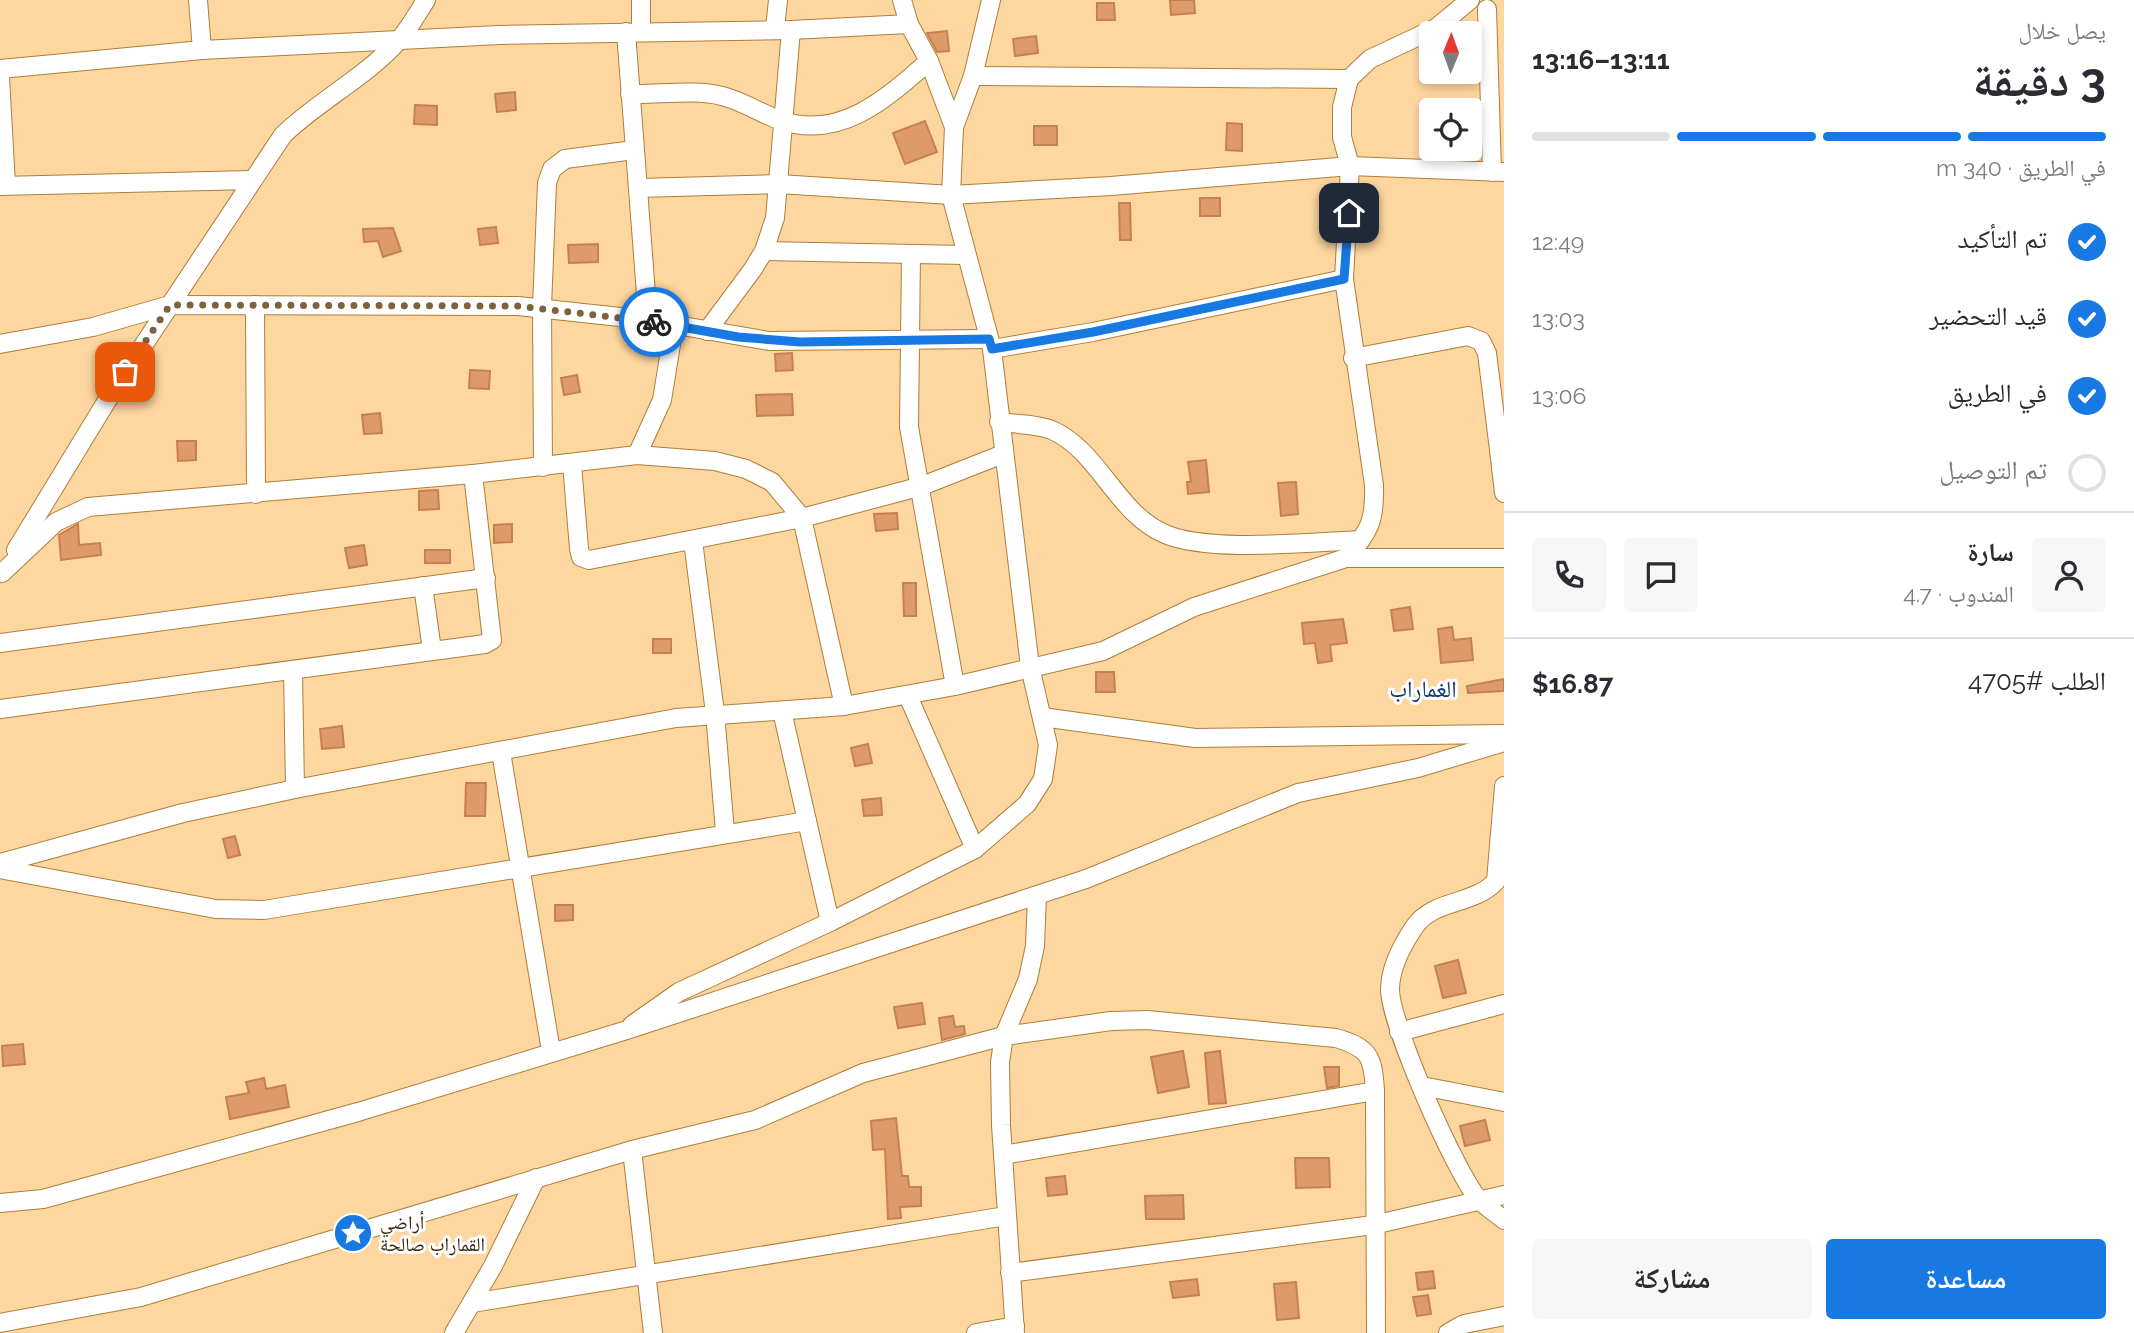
<!DOCTYPE html>
<html lang="ar">
<head>
<meta charset="utf-8">
<style>
  body { margin:0; font-family:Raleway,"Noto Naskh Arabic",sans-serif; background:#f7f7f7; color:#2b2b33; direction:rtl; height:100vh; display:flex; flex-direction:column; font-size:26px; white-space:nowrap }
  * { box-sizing:border-box; margin:0 }
  p { font-size:23px; color:#7c7c81 }
  .icon { flex:none; width:38px; height:38px; fill:none; stroke:currentColor; stroke-width:2; stroke-linecap:round; stroke-linejoin:round }
  .map { position:relative; flex:1; overflow:hidden; direction:ltr }
  .panel { display:flex; flex-direction:column; background:#fff; width:630px }
  .panel>* { flex:none }
  .needle { width:46px; rotate:1deg }
  .tools { position:absolute; left:1419px; top:21px; display:grid; gap:14px }
  .tools a { display:grid; place-items:center; width:63px; height:63px; border-radius:7px; background:#fff; box-shadow:0 4px 10px #0003; font-size:35px }
  .pin { position:absolute; display:grid; place-items:center; width:60px; height:60px; color:#fff; margin:-30px; border-radius:14px; box-shadow:0 4px 10px #0006 }
  .courier { position:absolute; display:grid; place-items:center; width:70px; height:70px; margin:-35px; border:5px solid #1779e1; border-radius:50%; background:#fff; color:#222; box-shadow:0 2px 9px #0007 }
  .summary em { font-style:normal; font-weight:700 }
  .summary div { display:flex; flex-direction:column-reverse }
  .summary { display:flex; align-items:center; justify-content:space-between; height:119px; padding:0 28px }
  h1 { font-size:46px; font-weight:700; line-height:52px }
  .bar { display:grid; grid-template-columns:repeat(4,1fr); gap:10px 7px; align-content:center; height:84px; padding:0 28px }
  .bar i { height:9px; border-radius:5px; background:#e1e1e2 }
  .bar .current { background:#1779e1 }
  .bar p { grid-column:span 4 }
  .line { display:flex; align-items:center; gap:18px; padding:0 28px; border-top:2px solid #e1e1e2 }
  .line div { flex:1 }
  .round { display:grid; place-items:center; flex:none; width:74px; height:74px; border-radius:7px; background:#f7f7f7 }
  ol { padding:0 28px; list-style:none }
  li { display:flex; align-items:center; gap:21px; height:77px }
  li p { margin-inline-start:auto }
  li .icon { padding:7px; border-radius:50%; background:#1779e1; color:#fff; stroke-width:4 }
  li:last-child { color:#7c7c81 }
  li i { width:38px; height:38px; border:4px solid #e1e1e2; border-radius:50% }
  .primary-button { display:flex; gap:14px; margin-top:auto; padding:14px 28px }
  .primary-button a { flex:1; height:80px; border-radius:7px; background:#1779e1; color:#fff; font-size:28px; font-weight:700; line-height:80px; text-align:center }
  .primary-button a+a { background:#f7f7f7; color:#2b2b33 }
  main { display:flex; flex:1; min-height:0 }
  .map>svg:first-child { display:block }
  .building { fill:#df9a6b; stroke:#c58152; stroke-width:2 }
  .lines { fill:none; stroke-linecap:round; stroke-linejoin:round }
  .minor-casing { stroke:#ad7e38; stroke-width:20 }
  .minor { stroke:#fff; stroke-width:18 }
  .done { stroke:#7d623c; stroke-width:7; stroke-dasharray:0 12.6 }
  .route { stroke:#1779e1; stroke-width:9 }
  .labels { text-anchor:middle; stroke-width:6; stroke-linejoin:round; paint-order:stroke }
  .poi-label { font-size:19px; fill:#372406; stroke:#fefefe; text-anchor:start }
  .quarter-label { font-size:23px; fill:#0c396b; stroke:#fefefe }
</style>
</head>
<body>
<main>
<section class="panel">
<div class="summary"><div><h1>3 دقيقة</h1><p>يصل خلال</p></div><em>13:11–13:16</em></div>
<div class="bar"><i class="current"></i><i class="current"></i><i class="current"></i><i></i><p>في الطريق · 340 m</p></div>
<ol>
<li><svg class="icon" aria-label="check" viewBox="0 0 24 24"><path d="M5 12l5 5 9-10"/></svg>تم التأكيد<p>12:49</p></li>
<li><svg class="icon" aria-label="check" viewBox="0 0 24 24"><path d="M5 12l5 5 9-10"/></svg>قيد التحضير<p>13:03</p></li>
<li><svg class="icon" aria-label="check" viewBox="0 0 24 24"><path d="M5 12l5 5 9-10"/></svg>في الطريق<p>13:06</p></li>
<li><i></i>تم التوصيل</li>
</ol>
<div class="line" style="height:126px"><a class="round"><svg class="icon" aria-label="person" viewBox="0 0 24 24"><circle cx="12" cy="8" r="4"/><path d="M4 21q1-7 8-7t8 7"/></svg></a><div><b>سارة</b><p>المندوب · 4.7</p></div><a class="round"><svg class="icon" aria-label="chat" viewBox="0 0 24 24"><path d="M4 5h16v11H9l-5 4z"/></svg></a><a class="round"><svg class="icon" aria-label="phone" viewBox="0 0 24 24"><path d="M5 4h4l2 5-3 2q2 4 5 5l2-3 5 2v4C11 20 4 13 5 4z"/></svg></a></div>
<div class="line" style="height:91px"><div>الطلب #4705</div><b>$16.87</b></div>
<div class="primary-button"><a>مساعدة</a><a>مشاركة</a></div>
</section>
<div class="map">
<svg width="1504" height="1333" viewBox="0 0 1504 1333">
  <rect width="100%" height="100%" fill="#fed69f"/>
  <!-- building -->
  <g class="building">
    <polygon points="1170,0 1194,0 1195,13 1171,15"/>
    <polygon points="1097,3 1114,3 1115,20 1097,20"/>
    <polygon points="947,31 949,51 937,52 927,33"/>
    <polygon points="1036,36 1038,53 1015,56 1013,39"/>
    <polygon points="515,92 516,110 497,112 495,94"/>
    <polygon points="415,105 437,106 437,125 414,124"/>
    <polygon points="925,121 937,152 905,164 893,133"/>
    <polygon points="1227,123 1242,124 1242,151 1226,150"/>
    <rect x="1034" y="126" width="23" height="19"/>
    <rect x="1200" y="198" width="20" height="18"/>
    <polygon points="1119,203 1130,203 1131,240 1120,240"/>
    <polygon points="496,227 498,243 480,245 478,229"/>
    <polygon points="393,228 401,251 383,257 378,241 364,242 363,229"/>
    <polygon points="598,244 598,262 569,263 568,245"/>
    <polygon points="792,353 793,370 776,371 775,354"/>
    <polygon points="470,370 490,371 489,389 469,388"/>
    <polygon points="577,375 580,392 564,395 561,378"/>
    <polygon points="792,394 793,415 757,416 756,395"/>
    <polygon points="380,413 382,433 364,434 362,415"/>
    <polygon points="177,441 196,441 196,460 178,461"/>
    <polygon points="1206,460 1209,492 1188,494 1187,482 1191,482 1188,462"/>
    <polygon points="1296,482 1298,514 1281,516 1278,483"/>
    <polygon points="438,490 439,509 419,510 419,491"/>
    <polygon points="897,513 898,529 876,531 874,514"/>
    <polygon points="78,524 79,545 100,543 101,555 61,560 59,535"/>
    <polygon points="512,524 512,542 494,543 494,525"/>
    <polygon points="364,545 367,565 349,568 345,548"/>
    <rect x="425" y="550" width="25" height="13"/>
    <polygon points="903,583 916,583 916,616 904,616"/>
    <polygon points="1410,607 1413,629 1394,631 1391,610"/>
    <polygon points="1343,619 1347,643 1330,645 1332,661 1318,663 1315,643 1304,644 1302,623"/>
    <polygon points="1452,627 1454,640 1471,638 1473,660 1441,663 1438,629"/>
    <rect x="653" y="639" width="18" height="14"/>
    <polygon points="1096,672 1114,672 1115,692 1096,692"/>
    <polygon points="1504,679 1504,691 1468,693 1467,686"/>
    <polygon points="342,726 344,747 322,749 320,729"/>
    <polygon points="868,744 872,763 855,766 851,748"/>
    <polygon points="466,783 486,783 485,816 465,816"/>
    <polygon points="881,798 882,815 864,816 862,800"/>
    <polygon points="235,836 240,855 228,858 223,839"/>
    <polygon points="555,905 573,905 573,920 555,921"/>
    <polygon points="1458,960 1466,993 1443,998 1435,966"/>
    <polygon points="922,1003 925,1024 898,1028 894,1007"/>
    <polygon points="953,1016 955,1027 964,1026 965,1034 942,1040 939,1018"/>
    <polygon points="23,1044 25,1064 3,1066 2,1046"/>
    <polygon points="1183,1051 1189,1087 1158,1093 1151,1057"/>
    <polygon points="1220,1051 1226,1103 1209,1104 1205,1053"/>
    <polygon points="1324,1067 1339,1067 1339,1086 1327,1088"/>
    <polygon points="264,1078 266,1089 285,1085 289,1107 230,1119 226,1097 249,1093 246,1082"/>
    <polygon points="896,1118 902,1176 908,1176 909,1187 921,1187 921,1206 900,1207 901,1218 888,1219 885,1149 873,1150 871,1121"/>
    <polygon points="1485,1120 1490,1140 1465,1146 1460,1126"/>
    <polygon points="1295,1158 1329,1158 1330,1187 1296,1188"/>
    <polygon points="1065,1176 1067,1194 1048,1196 1046,1178"/>
    <polygon points="1183,1195 1184,1219 1146,1219 1145,1196"/>
    <polygon points="1433,1271 1435,1288 1418,1290 1416,1273"/>
    <polygon points="1197,1279 1199,1295 1173,1298 1170,1282"/>
    <polygon points="1296,1282 1299,1318 1277,1320 1274,1284"/>
    <polygon points="1428,1295 1431,1314 1417,1316 1413,1297"/>
  </g>
  <g class="lines">
    <!-- minor casing -->
    <g class="minor-casing">
      <g id="minor">
        <polyline points="198,0 202,50"/>
        <polyline points="641,0 641,32"/>
        <polyline points="902,0 909,24 929,61 954,127"/>
        <polyline points="1487,9 1492,172"/>
        <polyline points="775,29 778,0"/>
        <polyline points="626,32 648,320"/>
        <polyline points="0,69 202,50 499,35 791,30 909,24"/>
        <polyline points="973,76 1349,79"/>
        <polyline points="0,77 6,185"/>
        <path d="M630,94C659,95 694,89 722,96C743,101 761,114 782,121C842,140 888,97 929,61"/>
        <polyline points="0,186 251,180"/>
        <polyline points="638,188 779,184 951,195 1111,186 1350,166 1504,172"/>
        <polyline points="764,251 965,255"/>
        <polyline points="911,254 909,427 955,686"/>
        <polyline points="255,305 256,494"/>
        <polyline points="707,331 753,269 764,251 775,218 791,30"/>
        <polyline points="0,344 93,327 170,305 518,306 648,320 769,341 989,339"/>
        <polyline points="992,349 1093,332 1344,279"/>
        <polyline points="1353,358 1468,336 1481,341 1487,353 1499,450"/>
        <path d="M999,422C1015,424 1037,424 1052,430C1100,452 1116,513 1165,534C1209,553 1310,542 1361,540"/>
        <polyline points="1504,449 1499,450 1504,493"/>
        <polyline points="637,455 662,400 674,326"/>
        <polyline points="572,464 579,549 581,557 589,560 802,518 922,486 1003,454"/>
        <polyline points="543,467 542,307 547,183 552,169 565,159 634,150"/>
        <polyline points="693,541 715,713 725,832"/>
        <path d="M16,550L111,394L283,135C318,101 366,77 398,41C409,29 417,14 426,0"/>
        <path d="M1346,558C1370,530 1375,522 1374,485L1344,279L1350,166L1342,137V107L1349,79L1370,59L1436,28L1470,0"/>
        <polyline points="2,573 56,522 88,507 473,474 637,455 715,461 746,469 772,482 802,518 844,706"/>
        <polyline points="423,586 432,650"/>
        <polyline points="0,643 486,578"/>
        <polyline points="293,671 295,789"/>
        <polyline points="908,696 975,849"/>
        <polyline points="0,709 485,644 492,640 473,474"/>
        <polyline points="782,711 830,922"/>
        <polyline points="1042,717 1195,738 1502,734"/>
        <polyline points="501,752 551,1051"/>
        <path d="M1504,786L1496,881C1475,905 1434,899 1415,926C1402,945 1390,967 1390,990C1391,1026 1455,1172 1479,1200C1486,1207 1496,1213 1504,1220"/>
        <polyline points="0,863 183,813 295,789 676,718 844,706 955,686 1103,651 1194,607 1346,558 1504,558"/>
        <polyline points="0,869 216,909 264,910 807,821"/>
        <polyline points="632,1025 679,992 830,922 975,849 1027,804 1043,779 1048,745 1030,667 992,349 951,195 954,127 973,76 991,0"/>
        <polyline points="1399,1032 1504,1004"/>
        <polyline points="1422,1086 1504,1102"/>
        <polyline points="632,1150 653,1333"/>
        <polyline points="1003,1155 1375,1091"/>
        <polyline points="0,1203 43,1199 358,1112 627,1030 1086,879 1298,793 1418,768 1504,742"/>
        <polyline points="1010,1273 1373,1225 1504,1195"/>
        <polyline points="472,1303 1006,1216"/>
        <path d="M0,1323L141,1297L632,1150L755,1120L863,1073L1004,1036L1111,1021L1147,1020L1336,1038C1370,1048 1373,1057 1375,1091L1376,1333"/>
        <polyline points="454,1333 493,1266 536,1178"/>
        <polyline points="976,1333 1015,1326"/>
        <polyline points="1015,1333 1001,1125 1000,1062 1004,1036 1028,979 1035,946 1037,896"/>
        <polyline points="1448,1333 1464,1324 1504,1316"/>
      </g>
    </g>
    <!-- minor -->
    <use href="#minor" class="minor"/>
  </g>
  <g class="lines">
    <!-- done -->
    <polyline class="done" points="125,372 170,305 518,306 654,322"/>
    <!-- route -->
    <polyline class="route" points="654,322 738,337 800,342 989,339 992,349 1093,332 1344,279 1349,213"/>
  </g>
  <!-- icons -->
  <defs>
    <g id="sight-disc" transform="scale(2.0125)"><circle r="9.5" fill="#1779e1" stroke="#fefefe"/><path d="M0-6L1.8-2.2L6-1.7L2.9 1.2L3.7 5.4L0 3.3L-3.7 5.4L-2.9 1.2L-6-1.7L-1.8-2.2Z" fill="#fff"/></g>
  </defs>
  <g fill-rule="evenodd">
    <use href="#sight-disc" x="353" y="1233"/>
  </g>
  <g class="labels">
    <!-- poi labels -->
    <g class="poi-label">
      <text x="380" y="1229">أراضي<tspan x="380" dy="22">القماراب صالحة</tspan></text>
    </g>
    <!-- quarter labels -->
    <g class="quarter-label">
      <text x="1423" y="697">الغماراب</text>
    </g>
  </g>
</svg>
<div class="tools">
<a><svg class="needle" viewBox="-14 -14 28 28"><path d="M0-13l5 13h-10z" fill="#e53935"/><path d="M0 13l5-13h-10z" fill="#7c7c81"/></svg></a>
<a><svg class="icon" aria-label="locate" viewBox="0 0 24 24"><circle cx="12" cy="12" r="6"/><path d="M12 2v4M12 18v4M2 12h4M18 12h4"/></svg></a>
</div>
<div class="pin" style="left:125px;top:372px;background:#ea580c"><svg class="icon" aria-label="bag" viewBox="0 0 24 24"><path d="M5 8h14l-1 12H6zM9 8a3 3 0 0 1 6 0"/></svg></div>
<div class="pin" style="left:1349px;top:213px;background:#1f2937"><svg class="icon" aria-label="home" viewBox="0 0 24 24"><path d="M3 11l9-7 9 7M6 9v11h12V9"/></svg></div>
<div class="courier" style="left:654px;top:322px"><svg class="icon" aria-label="bike" viewBox="0 0 24 24"><circle cx="6" cy="16" r="4"/><circle cx="18" cy="16" r="4"/><path d="M6 16l4-8h5l3 8M10 8l3 8H6M13 5h3"/></svg></div>
</div>
</main>
</body>
</html>
